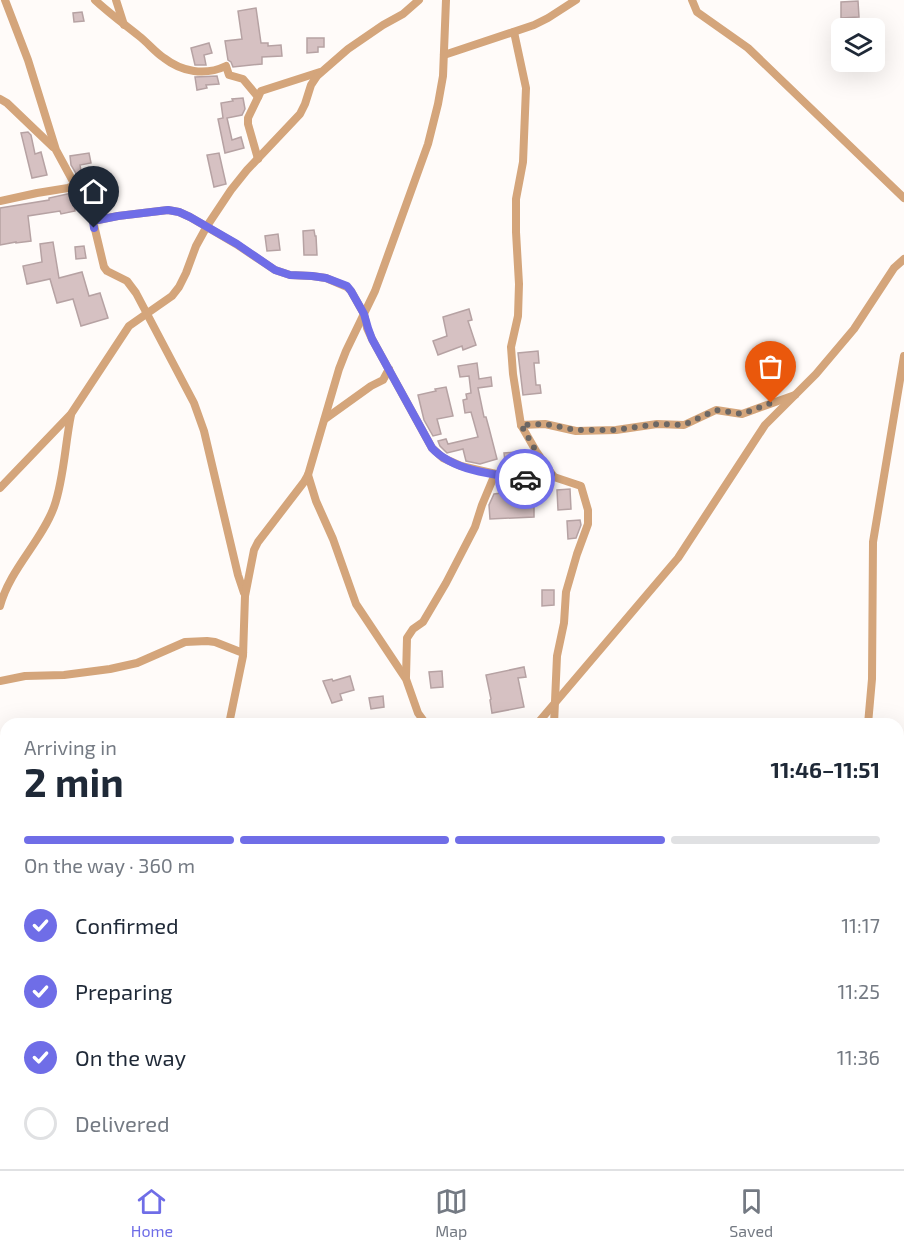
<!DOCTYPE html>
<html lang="en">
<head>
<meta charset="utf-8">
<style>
  body { margin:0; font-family:"Exo 2",sans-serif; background:#f6f6f7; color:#1f2937; height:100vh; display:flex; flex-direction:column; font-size:22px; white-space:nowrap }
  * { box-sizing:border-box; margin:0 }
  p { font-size:20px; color:#747a83 }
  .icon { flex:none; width:33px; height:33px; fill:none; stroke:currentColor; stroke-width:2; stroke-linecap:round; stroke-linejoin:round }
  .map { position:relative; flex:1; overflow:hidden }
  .panel { position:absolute; left:0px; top:718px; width:904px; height:452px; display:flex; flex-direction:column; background:#fff; border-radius:18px 18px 0 0; box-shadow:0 6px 24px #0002 }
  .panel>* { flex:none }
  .fabs { position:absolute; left:831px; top:18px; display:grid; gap:12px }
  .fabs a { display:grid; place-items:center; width:54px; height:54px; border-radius:9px; background:#fff; box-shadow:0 6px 24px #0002; font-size:30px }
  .pin { position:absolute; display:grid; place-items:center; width:51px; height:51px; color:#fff; margin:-62px -26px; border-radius:50% 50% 50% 0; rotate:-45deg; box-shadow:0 0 6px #0007 }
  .pin .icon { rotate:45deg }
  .courier { position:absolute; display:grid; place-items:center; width:60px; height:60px; margin:-30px; border:4px solid #6f6de7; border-radius:50%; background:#fff; color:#222; box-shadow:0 2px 8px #0007 }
  .summary em { font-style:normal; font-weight:700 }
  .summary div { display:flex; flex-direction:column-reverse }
  .summary { display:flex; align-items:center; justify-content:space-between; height:102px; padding:0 24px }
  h1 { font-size:39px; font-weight:700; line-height:45px }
  .bar { display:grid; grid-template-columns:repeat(4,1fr); gap:9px 6px; align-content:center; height:72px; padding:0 24px }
  .bar i { height:8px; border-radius:4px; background:#e0e1e3 }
  .bar .on { background:#6f6de7 }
  .bar p { grid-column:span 4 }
  ol { padding:0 24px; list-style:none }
  li { display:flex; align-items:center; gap:18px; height:66px }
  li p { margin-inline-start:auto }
  li .icon { padding:6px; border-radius:50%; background:#6f6de7; color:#fff; stroke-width:4 }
  li:last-child { color:#747a83 }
  li i { width:33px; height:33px; border:3px solid #e0e1e3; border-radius:50% }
  .dock { display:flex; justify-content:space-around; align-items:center; height:84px; border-top:2px solid #e0e1e3; background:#fff; font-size:16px; color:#747a83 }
  .dock a { display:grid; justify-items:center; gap:3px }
  .dock .on { color:#6f6de7 }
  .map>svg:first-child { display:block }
  .building { fill:#d6c1c2; stroke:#b6a2a3; stroke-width:1.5 }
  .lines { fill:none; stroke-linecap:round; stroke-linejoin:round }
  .minor { stroke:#d4a57b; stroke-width:8 }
  .done { stroke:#6c6764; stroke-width:6; stroke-dasharray:0 10.8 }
  .route { stroke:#6f6de7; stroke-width:8 }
</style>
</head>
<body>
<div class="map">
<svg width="904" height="1169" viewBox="0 0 904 1169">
  <rect width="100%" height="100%" fill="#fffbf9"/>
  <!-- building -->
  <g class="building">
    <polygon points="858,1 859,17 841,18 841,2"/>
    <polygon points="256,8 261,43 268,43 268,46 281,45 282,56 262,57 262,64 233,67 231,62 228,60 225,41 242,39 238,11"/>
    <polygon points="82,12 84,21 74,22 73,13"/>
    <polygon points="307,38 324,38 324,47 318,47 318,52 307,53"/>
    <polygon points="209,43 212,53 204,55 206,65 195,65 191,48"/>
    <polygon points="217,76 219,84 206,85 207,88 197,90 195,77"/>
    <polygon points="243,98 245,109 242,115 227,118 232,140 241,137 244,148 225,153 218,119 223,118 221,103 233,101 232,99"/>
    <polygon points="28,132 31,135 35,154 41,152 47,175 32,178 21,133"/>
    <polygon points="89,153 91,163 80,165 82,176 78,177 71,165 70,156"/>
    <polygon points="219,153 226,184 214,187 207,155"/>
    <polygon points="72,193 75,211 61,214 60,211 28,216 31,241 16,243 16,242 0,245 0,208 49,200 49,198"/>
    <polygon points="314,230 315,236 316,236 317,255 304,255 303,231"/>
    <polygon points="278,234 280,250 267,251 265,236"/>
    <polygon points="53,242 59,278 82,272 89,296 100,293 108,318 81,326 73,299 57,303 50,279 27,284 23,266 42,262 40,244"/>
    <polygon points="84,246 86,258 76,259 75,247"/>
    <polygon points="469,309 472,320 468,321 476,345 463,350 462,346 438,355 433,341 447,336 443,317"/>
    <polygon points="538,351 539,363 534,363 536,385 540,385 541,393 523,395 518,353"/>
    <polygon points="477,363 479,379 491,377 492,386 478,388 484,417 486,417 489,428 497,459 480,464 466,461 463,449 447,453 440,446 438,441 446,439 448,444 478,437 471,412 465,413 463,400 467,399 466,394 471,393 469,376 460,377 458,366"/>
    <polygon points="446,387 453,416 437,419 441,434 433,436 424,420 418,395 436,391 435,389"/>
    <polygon points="526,451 528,470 523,471 523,472 506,469 504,453"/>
    <polygon points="507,483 523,485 524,506 534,505 534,517 490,519 489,505 494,494 501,493 500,486 507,485"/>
    <polygon points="570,489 571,509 558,510 557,490"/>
    <polygon points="580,520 581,525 576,538 568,539 567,521"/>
    <polygon points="542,590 554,590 554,605 542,606"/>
    <polygon points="524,667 526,677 518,678 524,707 492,713 490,700 491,699 486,675"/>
    <polygon points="442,671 443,687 431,688 429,672"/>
    <polygon points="350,676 354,690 340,694 342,700 332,703 323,681 332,679 333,681"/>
    <polygon points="383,696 384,707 371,709 369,698"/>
  </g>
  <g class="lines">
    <!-- minor -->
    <g class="minor">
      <polyline points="5,0 28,60 56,150 75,185 80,192 93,221 104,267 107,271 127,281 136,293 194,403 204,431 238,575 244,593"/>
      <path d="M95,0C109,13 124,24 139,36C148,43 155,52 164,58C182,72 205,76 226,66L229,75L243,79L258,97"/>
      <polyline points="116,0 124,25"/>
      <polyline points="692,0 697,12 748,48 904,198"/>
      <polyline points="514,32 526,88 523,162 516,199 516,232 519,284 518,316 511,347 513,374 521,425 536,451 554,477"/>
      <polyline points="444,55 534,25 548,18 576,0"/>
      <polyline points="0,99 7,103 53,147"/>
      <polyline points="258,159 248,124 248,118 261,91 320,72"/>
      <polyline points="0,201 37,193 68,188 75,185"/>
      <polyline points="93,221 118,216 168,210 179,212 190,217 236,244 275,270 290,275 312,276 326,278 347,287 351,291 364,314 367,328 372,339 432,448 443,458 461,466 510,477 526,479 554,477 581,486 588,510 588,524 577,554 566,592 564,623 557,656 554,724"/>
      <polyline points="325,419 371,386 383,380 389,369"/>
      <polyline points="521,425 545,424 576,431 616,430 657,424 684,425 716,410 742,414 795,395"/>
      <polyline points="308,475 316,501 333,539 356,604 406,679 418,713 426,724"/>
      <polyline points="0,488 71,414 129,326 172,296 179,287 186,273 196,246 207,226 231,190 247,170 300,114 305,104 311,85 317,76 348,49 383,25 403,14 419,0"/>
      <path d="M0,606C10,569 41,542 54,507C64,479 65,444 71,415"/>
      <polyline points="406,677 407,638 413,629 423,622 446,583 475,527 482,505 495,474"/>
      <polyline points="0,681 25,676 64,675 110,669 137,663 185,642 207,641 215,642 243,653"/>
      <polyline points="229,724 243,656 245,596 254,550 258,542 304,482 308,475 339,369 346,351 375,291 428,144 438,104 443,76 446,0"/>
      <polyline points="537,724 678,558 765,425 816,374 854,329 894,268 904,259"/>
      <polyline points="868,724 872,679 873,542 904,356"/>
      <polyline points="0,928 6,930"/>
      <polyline points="411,1164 411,1169"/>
      <polyline points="655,1164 662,1169"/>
      <polyline points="841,1164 843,1169"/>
      <polyline points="134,1169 135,1164"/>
      <polyline points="457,1169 469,1164"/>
      <polyline points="490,1169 492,1164"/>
    </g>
  </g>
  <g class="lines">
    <!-- done -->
    <polyline class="done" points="525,479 554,477 536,451 521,425 545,424 576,430 616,430 657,424 684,425 716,410 742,414 771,403"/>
    <!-- route -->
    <path class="route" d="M94,228L93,221L118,216L168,210L179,212L190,217L237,244L275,270L290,275L312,276L326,278L347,286L351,291L364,314L368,328L372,339L432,448C453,471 495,475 525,479"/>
  </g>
</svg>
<div class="fabs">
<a><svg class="icon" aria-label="layers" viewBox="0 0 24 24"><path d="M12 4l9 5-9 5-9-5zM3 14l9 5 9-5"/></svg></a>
</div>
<div class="pin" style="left:771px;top:403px;background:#ea580c"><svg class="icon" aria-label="bag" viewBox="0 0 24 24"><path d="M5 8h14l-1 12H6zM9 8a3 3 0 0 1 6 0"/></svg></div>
<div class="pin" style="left:94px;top:228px;background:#1f2937"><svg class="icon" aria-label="home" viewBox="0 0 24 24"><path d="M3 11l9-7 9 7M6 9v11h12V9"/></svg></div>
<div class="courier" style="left:525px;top:479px"><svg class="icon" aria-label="car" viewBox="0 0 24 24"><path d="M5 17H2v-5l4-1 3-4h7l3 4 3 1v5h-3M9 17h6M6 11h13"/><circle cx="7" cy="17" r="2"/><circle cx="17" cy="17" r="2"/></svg></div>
<section class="panel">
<div class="summary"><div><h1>2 min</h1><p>Arriving in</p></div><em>11:46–11:51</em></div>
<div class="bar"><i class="on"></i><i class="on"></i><i class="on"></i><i></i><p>On the way · 360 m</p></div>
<ol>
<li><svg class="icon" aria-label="check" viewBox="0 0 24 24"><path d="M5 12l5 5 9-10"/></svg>Confirmed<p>11:17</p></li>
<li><svg class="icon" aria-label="check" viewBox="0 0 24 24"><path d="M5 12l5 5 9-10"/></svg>Preparing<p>11:25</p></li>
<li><svg class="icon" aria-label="check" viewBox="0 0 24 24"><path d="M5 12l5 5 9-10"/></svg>On the way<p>11:36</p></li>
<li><i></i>Delivered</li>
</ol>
</section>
</div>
<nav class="dock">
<a class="on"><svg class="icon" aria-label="home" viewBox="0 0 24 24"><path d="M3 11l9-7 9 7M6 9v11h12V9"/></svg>Home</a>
<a><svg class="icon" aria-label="map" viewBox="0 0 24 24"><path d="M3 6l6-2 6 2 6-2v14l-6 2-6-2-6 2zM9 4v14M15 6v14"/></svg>Map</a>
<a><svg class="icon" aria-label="saved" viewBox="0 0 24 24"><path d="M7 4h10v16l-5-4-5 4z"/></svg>Saved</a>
</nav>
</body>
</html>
